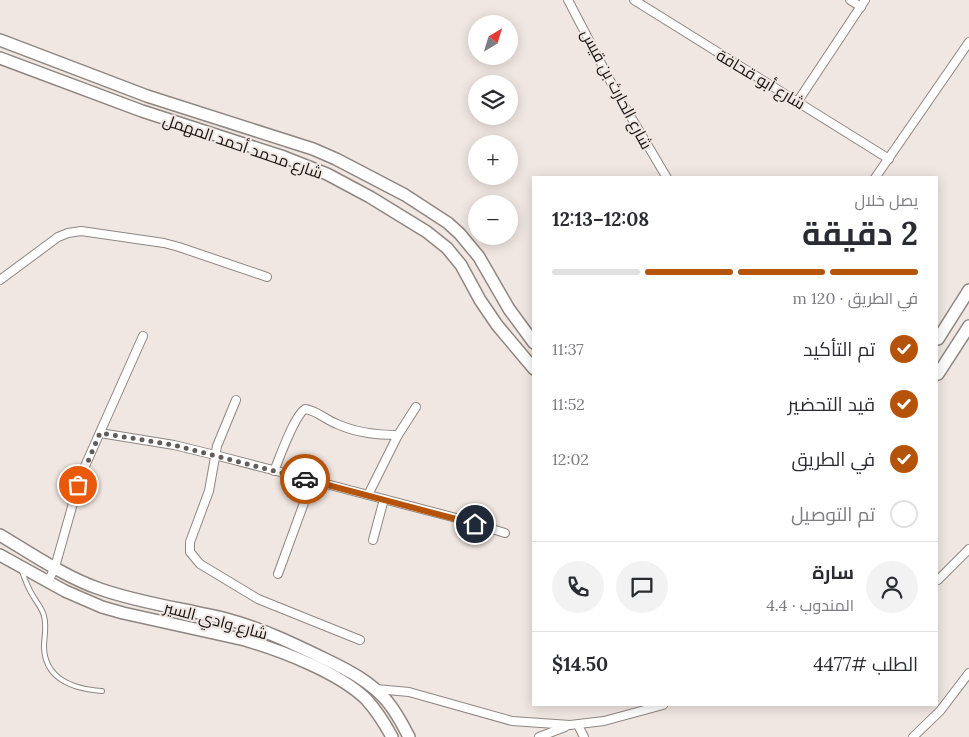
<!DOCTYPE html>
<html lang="ar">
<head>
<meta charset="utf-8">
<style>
  body { margin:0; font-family:Lora,Cairo,serif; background:#f2f2f3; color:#2b2b33; direction:rtl; height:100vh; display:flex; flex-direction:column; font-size:19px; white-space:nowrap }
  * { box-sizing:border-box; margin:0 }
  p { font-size:16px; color:#7c7c81 }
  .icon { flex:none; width:28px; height:28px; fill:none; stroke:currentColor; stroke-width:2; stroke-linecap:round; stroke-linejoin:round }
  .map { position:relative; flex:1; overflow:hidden; direction:ltr }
  .sheet { position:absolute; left:532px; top:176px; width:406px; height:530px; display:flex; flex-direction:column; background:#fff; border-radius:0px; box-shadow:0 2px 12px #0003; direction:rtl }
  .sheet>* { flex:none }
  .needle { width:32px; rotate:38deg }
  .fabs { position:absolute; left:468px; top:15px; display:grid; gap:10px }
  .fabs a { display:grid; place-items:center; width:50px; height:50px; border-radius:50%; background:#fff; box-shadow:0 2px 12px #0003; font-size:25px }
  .pin { position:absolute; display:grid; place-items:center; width:42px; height:42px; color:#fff; margin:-21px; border:2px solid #fff; border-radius:50%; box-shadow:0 1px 5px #0007 }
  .courier { position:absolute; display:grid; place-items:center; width:50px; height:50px; margin:-25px; border:4px solid #b45309; border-radius:50%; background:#fff; color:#222; box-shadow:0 1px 6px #0007 }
  .headline em { font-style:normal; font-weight:700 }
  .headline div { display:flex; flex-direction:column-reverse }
  .headline { display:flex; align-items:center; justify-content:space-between; height:85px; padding:0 20px }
  h1 { font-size:32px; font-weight:700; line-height:38px }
  .bar { display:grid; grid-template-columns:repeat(4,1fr); gap:8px 5px; align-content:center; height:60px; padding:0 20px }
  .bar i { height:6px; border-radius:4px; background:#e1e1e2 }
  .bar .selected { background:#b45309 }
  .bar p { grid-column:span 4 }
  .line { display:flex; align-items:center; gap:12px; padding:0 20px; border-top:1px solid #e1e1e2 }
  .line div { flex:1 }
  .round { display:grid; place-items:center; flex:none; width:52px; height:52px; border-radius:26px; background:#f2f2f3 }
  ol { padding:0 20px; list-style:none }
  li { display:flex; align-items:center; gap:15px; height:55px }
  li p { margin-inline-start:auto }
  li .icon { padding:5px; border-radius:50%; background:#b45309; color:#fff; stroke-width:4 }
  li:last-child { color:#7c7c81 }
  li i { width:28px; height:28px; border:2px solid #e1e1e2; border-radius:50% }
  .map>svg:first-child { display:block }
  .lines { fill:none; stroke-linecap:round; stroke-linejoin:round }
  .lane-casing { stroke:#8f8682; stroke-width:6 }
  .street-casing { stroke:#8f8682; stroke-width:10 }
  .secondary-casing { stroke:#8f8682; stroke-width:14 }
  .lane { stroke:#fff; stroke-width:4 }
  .street { stroke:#fff; stroke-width:8 }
  .secondary { stroke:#fff; stroke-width:11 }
  .done { stroke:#615c59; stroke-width:5; stroke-dasharray:0 9 }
  .route { stroke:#b45309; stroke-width:6 }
  .labels { text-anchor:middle; stroke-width:4; stroke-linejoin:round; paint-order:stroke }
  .street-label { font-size:16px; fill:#14110f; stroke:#f1e7e2 }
</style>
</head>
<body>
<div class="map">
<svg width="969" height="737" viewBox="0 0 969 737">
  <rect width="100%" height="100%" fill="#f1e7e2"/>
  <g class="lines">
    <!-- lane casing -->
    <g class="lane-casing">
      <path id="lane" d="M22,571C25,580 28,588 33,596C37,603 42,608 44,616C47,627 44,637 44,647C45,680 74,689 102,691"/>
    </g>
    <!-- street casing -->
    <g class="street-casing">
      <g id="street">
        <polyline points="568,0 615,90 667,178"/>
        <polyline points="634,0 889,159"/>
        <polyline points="850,0 861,7"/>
        <polyline points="798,101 865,0"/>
        <polyline points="875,178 969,42"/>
        <polyline points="0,280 58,237 68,233 81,231 164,243 179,247 267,277"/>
        <polyline points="236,400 217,446 209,491 190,542 190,552 200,564 258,599 360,640"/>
        <polyline points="100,433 174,445 215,455 460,519 505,533"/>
        <path d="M274,471C280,457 294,416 305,409C316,410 326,420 337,424C357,433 376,435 398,435"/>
        <polyline points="368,495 398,435 416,407"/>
        <polyline points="373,540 384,499"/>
        <polyline points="278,574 312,481"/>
        <polyline points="938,580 969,549"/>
        <polyline points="48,582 55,567 81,475 143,336"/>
        <polyline points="376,689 409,692 512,721 570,725 604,721 663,705"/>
        <polyline points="578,725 584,737"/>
        <polyline points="539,737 565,727"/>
        <polyline points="913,737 940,711 969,673"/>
      </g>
    </g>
    <!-- secondary casing -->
    <g class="secondary-casing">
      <g id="secondary">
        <polyline points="0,40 147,96 313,149 336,159 405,195 448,223 460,234 479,257 509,309 534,343"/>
        <polyline points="0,58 142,111 284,157 327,174 370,197 427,232 447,248 461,265 480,300 497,325 534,369"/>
        <polyline points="938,339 969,290"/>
        <polyline points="938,374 969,326"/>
        <path d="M0,535C32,554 65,577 100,589C143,604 187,609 230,620C263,629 294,644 325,659C348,670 371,682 387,701C396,712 403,725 409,737"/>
        <path d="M0,555L65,591L102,607L123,613L245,640C282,651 338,672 366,699C376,710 385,724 392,737"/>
      </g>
    </g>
    <!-- lane -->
    <use href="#lane" class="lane"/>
    <!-- street -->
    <use href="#street" class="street"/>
    <!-- secondary -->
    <use href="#secondary" class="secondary"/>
  </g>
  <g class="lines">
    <!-- done -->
    <polyline class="done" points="78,485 100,433 174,445 305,479"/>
    <!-- route -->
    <polyline class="route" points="305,479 475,524"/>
  </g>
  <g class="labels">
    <!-- street labels -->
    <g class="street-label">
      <text transform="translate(761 79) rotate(31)" y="6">شارع أبو قحافة</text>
      <text transform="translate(617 89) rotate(62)" y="6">شارع الحارث بن قيس</text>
      <text transform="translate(243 146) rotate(19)" y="6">شارع محمد أحمد المهمل</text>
      <text transform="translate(216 620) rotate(15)" y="6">شارع وادي السير</text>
    </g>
  </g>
</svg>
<div class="fabs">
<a><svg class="needle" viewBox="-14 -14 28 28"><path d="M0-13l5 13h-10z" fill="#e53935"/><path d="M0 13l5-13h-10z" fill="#7c7c81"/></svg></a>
<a><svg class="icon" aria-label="layers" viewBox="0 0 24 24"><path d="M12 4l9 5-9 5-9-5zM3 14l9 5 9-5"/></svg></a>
<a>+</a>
<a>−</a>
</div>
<div class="pin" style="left:78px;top:485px;background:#ea580c"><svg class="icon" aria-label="bag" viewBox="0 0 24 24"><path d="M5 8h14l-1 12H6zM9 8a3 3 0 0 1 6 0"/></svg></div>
<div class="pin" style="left:475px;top:524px;background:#1f2937"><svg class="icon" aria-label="home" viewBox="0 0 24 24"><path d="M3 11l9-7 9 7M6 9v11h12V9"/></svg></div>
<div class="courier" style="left:305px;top:479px"><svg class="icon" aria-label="car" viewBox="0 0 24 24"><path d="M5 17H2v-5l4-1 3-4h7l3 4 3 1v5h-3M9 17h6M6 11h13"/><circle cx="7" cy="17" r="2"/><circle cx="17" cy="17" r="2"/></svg></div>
<section class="sheet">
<div class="headline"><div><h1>2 دقيقة</h1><p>يصل خلال</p></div><em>12:08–12:13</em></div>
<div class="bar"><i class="selected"></i><i class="selected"></i><i class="selected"></i><i></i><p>في الطريق · 120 m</p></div>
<ol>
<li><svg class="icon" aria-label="check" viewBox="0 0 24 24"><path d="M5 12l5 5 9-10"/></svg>تم التأكيد<p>11:37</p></li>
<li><svg class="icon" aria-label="check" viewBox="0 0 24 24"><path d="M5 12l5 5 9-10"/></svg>قيد التحضير<p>11:52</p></li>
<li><svg class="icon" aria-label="check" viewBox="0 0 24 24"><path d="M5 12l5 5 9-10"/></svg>في الطريق<p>12:02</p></li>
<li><i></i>تم التوصيل</li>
</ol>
<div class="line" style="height:90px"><a class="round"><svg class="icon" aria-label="person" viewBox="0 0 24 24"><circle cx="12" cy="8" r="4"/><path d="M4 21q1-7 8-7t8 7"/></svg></a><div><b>سارة</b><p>المندوب · 4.4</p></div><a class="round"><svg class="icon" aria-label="chat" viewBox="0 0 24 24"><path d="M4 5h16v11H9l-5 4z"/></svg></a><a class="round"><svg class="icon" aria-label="phone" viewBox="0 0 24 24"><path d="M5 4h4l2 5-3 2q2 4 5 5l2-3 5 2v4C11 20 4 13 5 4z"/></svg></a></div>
<div class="line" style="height:65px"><div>الطلب #4477</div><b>$14.50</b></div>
</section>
</div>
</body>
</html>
